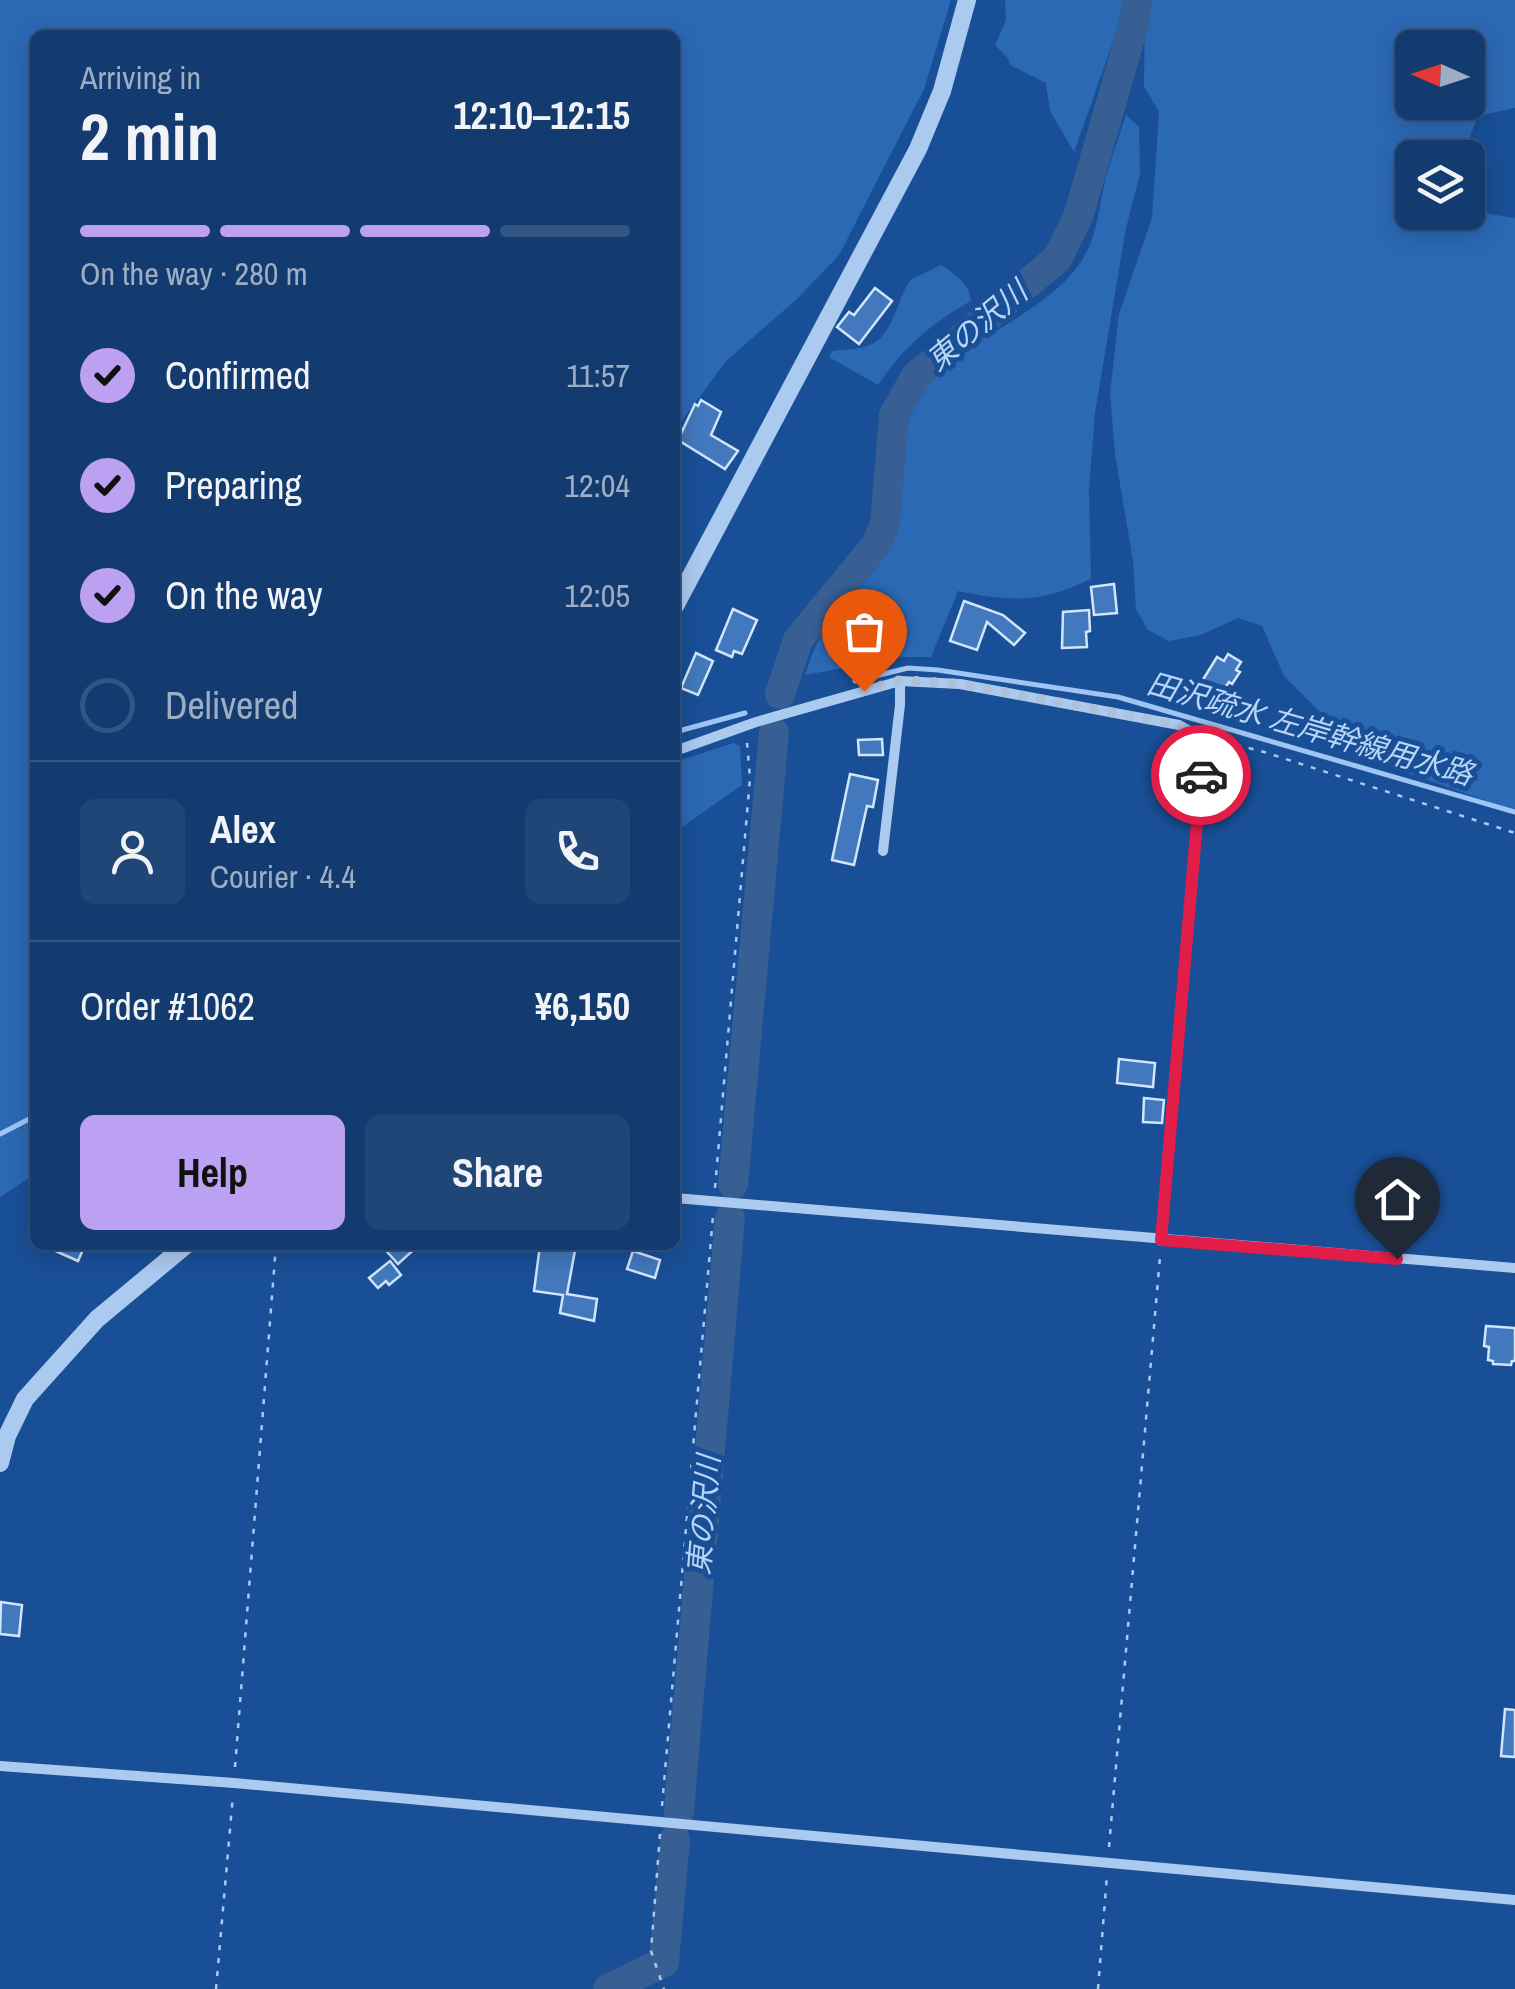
<!DOCTYPE html>
<html lang="en">
<head>
<meta charset="utf-8">
<style>
  body { margin:0; font-family:"Archivo Narrow","Noto Sans JP",sans-serif; background:#204678; color:#f1f3f6; height:100vh; display:flex; flex-direction:column; font-size:38px; white-space:nowrap }
  * { box-sizing:border-box; margin:0 }
  p { font-size:32px; color:#9dadc3 }
  .icon { flex:none; width:55px; height:55px; fill:none; stroke:currentColor; stroke-width:2; stroke-linecap:round; stroke-linejoin:round }
  .map { position:relative; flex:1; overflow:hidden }
  .sheet { position:absolute; left:30px; top:30px; width:650px; height:1220px; display:flex; flex-direction:column; background:#133b70; border-radius:15px; box-shadow:0 5px 25px #0003,0 0 0 2px #325583 }
  .sheet>* { flex:none }
  .needle { width:65px; rotate:273deg }
  .buttons { position:absolute; left:1395px; top:30px; display:grid; gap:20px }
  .buttons a { display:grid; place-items:center; width:90px; height:90px; border-radius:15px; background:#133b70; box-shadow:0 5px 25px #0003,0 0 0 2px #325583; font-size:50px }
  .pin { position:absolute; display:grid; place-items:center; width:85px; height:85px; color:#fff; margin:-102px -42px; border-radius:50% 50% 50% 0; rotate:-45deg; box-shadow:0 0 10px #0007 }
  .pin .icon { rotate:45deg }
  .courier { position:absolute; display:grid; place-items:center; width:100px; height:100px; margin:-50px; border:8px solid #e11d48; border-radius:50%; background:#fff; color:#222; box-shadow:0 2px 12px #0007 }
  .overview em { font-style:normal; font-weight:700 }
  .overview div { display:flex; flex-direction:column-reverse }
  .overview { display:flex; align-items:center; justify-content:space-between; height:170px; padding:0 50px }
  h1 { font-size:65px; font-weight:700; line-height:75px }
  .bar { display:grid; grid-template-columns:repeat(4,1fr); gap:15px 10px; align-content:center; height:120px; padding:0 50px }
  .bar i { height:12px; border-radius:8px; background:#325583 }
  .bar .current { background:#bca0f2 }
  .bar p { grid-column:span 4 }
  .line { display:flex; align-items:center; gap:25px; padding:0 50px; border-top:2px solid #325583 }
  .line div { flex:1 }
  .round { display:grid; place-items:center; flex:none; width:105px; height:105px; border-radius:15px; background:#204678 }
  ol { padding:0 50px; list-style:none }
  li { display:flex; align-items:center; gap:30px; height:110px }
  li p { margin-inline-start:auto }
  li .icon { padding:10px; border-radius:50%; background:#bca0f2; color:#111; stroke-width:4 }
  li:last-child { color:#9dadc3 }
  li i { width:55px; height:55px; border:5px solid #325583; border-radius:50% }
  .cta { display:flex; gap:20px; margin-top:auto; padding:20px 50px }
  .cta a { flex:1; height:115px; border-radius:15px; background:#bca0f2; color:#111; font-size:40px; font-weight:700; line-height:115px; text-align:center }
  .cta a+a { background:#204678; color:#f1f3f6 }
  .map>svg:first-child { display:block }
  .green { fill:#2c69b4; fill-rule:evenodd }
  .lines { fill:none; stroke-linecap:round; stroke-linejoin:round }
  .stream { stroke:#9ec5f3; stroke-width:5 }
  .river { stroke:#385f93; stroke-width:30 }
  .building { fill:#4278bd; stroke:#d2e5fb; stroke-width:2.5 }
  .path { stroke:#abcaf0; stroke-width:2.5; stroke-dasharray:5 8; stroke-linecap:butt }
  .minor { stroke:#abcaf0; stroke-width:10 }
  .tertiary { stroke:#abcaf0; stroke-width:18 }
  .done { stroke:#aec1da; stroke-width:10; stroke-dasharray:0 18 }
  .route { stroke:#e11d48; stroke-width:12 }
  .labels { text-anchor:middle; stroke-width:10; stroke-linejoin:round; paint-order:stroke }
  .water-label { font-size:30px; font-style:italic; fill:#b8d4f7; stroke:#194f96 }
</style>
</head>
<body>
<div class="map">
<svg width="1515" height="1989" viewBox="0 0 1515 1989">
  <rect width="100%" height="100%" fill="#194f96"/>
  <!-- green -->
  <g class="green">
    <polygon points="0,0 951,0 924,89 839,255 797,299 726,361 675,430 675,35 35,35 35,1174 0,1197"/>
    <polygon points="1005,0 1125,0 1114,39 1074,152 1050,111 1046,83 1010,65 1008,58 995,45 1006,20"/>
    <path d="M1145,0H1515V108L1478,116L1462,157L1412,158V212H1468V205L1470,211L1515,218V811L1400,770L1332,724L1284,676L1262,626L1238,618L1201,635L1169,641L1148,630L1136,609L1133,561L1115,454L1110,393L1119,314L1152,218L1159,112L1144,86ZM1412,48H1468V102H1412Z"/>
    <path d="M1126,115L1139,127L1140,174L1126,228L1095,413L1089,490L1091,579C1041,603 1012,602 958,591L931,657H902L805,675C809,663 813,650 819,640C840,605 875,579 891,542C912,496 888,438 919,394C954,342 1048,315 1082,260C1099,233 1099,202 1107,173C1113,153 1120,134 1126,115Z"/>
    <path d="M941,265C955,274 970,284 971,301C930,324 904,347 878,385L829,357L832,351C842,349 854,350 865,347C894,338 895,303 910,280Z"/>
    <polygon points="733,743 740,746 742,785 675,832 675,762"/>
  </g>
  <g class="lines">
    <!-- stream -->
    <g class="stream">
      <polyline points="855,681 908,668 938,670 1118,697 1515,812"/>
      <polyline points="675,732 745,713"/>
      <polyline points="0,1134 35,1116"/>
    </g>
    <!-- river -->
    <g class="river">
      <polyline points="780,694 798,640 876,545 885,524 894,415 916,376 1057,259 1078,217 1134,24 1137,0"/>
      <polyline points="733,1184 774,733"/>
      <polyline points="679,1811 730,1218"/>
      <polyline points="608,1989 664,1962 675,1839"/>
    </g>
  </g>
  <!-- building -->
  <g class="building">
    <polygon points="875,288 892,301 859,344 837,327 849,312 854,315"/>
    <polygon points="701,400 721,412 711,435 738,451 725,469 678,440 695,404 698,406"/>
    <polygon points="1114,584 1117,613 1094,615 1091,587"/>
    <polygon points="964,601 1003,615 1025,633 1014,645 987,622 977,650 950,641"/>
    <polygon points="733,609 757,620 742,654 734,651 732,657 716,650"/>
    <polygon points="1089,610 1090,631 1086,632 1087,647 1062,648 1063,612"/>
    <polygon points="696,653 713,661 698,695 681,688"/>
    <polygon points="1228,654 1241,662 1236,670 1240,672 1232,684 1229,682 1213,706 1194,694 1217,657 1224,661"/>
    <polygon points="882,739 883,755 859,755 858,740"/>
    <polygon points="850,774 878,780 873,807 867,806 854,865 832,860"/>
    <polygon points="1119,1059 1155,1063 1153,1087 1117,1083"/>
    <polygon points="1144,1098 1164,1100 1162,1123 1143,1122"/>
    <polygon points="42,1245 85,1245 78,1261"/>
    <polygon points="381,1245 419,1245 398,1264"/>
    <polygon points="540,1245 576,1245 567,1294 597,1299 594,1321 560,1313 563,1295 534,1291"/>
    <polygon points="633,1251 660,1260 655,1278 627,1269"/>
    <polygon points="390,1261 401,1275 389,1285 386,1281 378,1288 369,1278"/>
    <polygon points="1486,1326 1515,1328 1515,1361 1512,1361 1511,1365 1493,1364 1493,1361 1488,1360 1489,1347 1484,1346"/>
    <polygon points="1,1602 22,1605 19,1636 0,1634"/>
    <polygon points="1505,1709 1515,1710 1515,1757 1501,1756"/>
  </g>
  <g class="lines">
    <!-- path -->
    <g class="path">
      <polyline points="1211,738 1264,752 1515,833"/>
      <polyline points="715,1188 750,778 747,743"/>
      <polyline points="235,1767 276,1245"/>
      <polyline points="662,1806 713,1216"/>
      <polyline points="660,1834 651,1951 664,1989"/>
      <polyline points="1109,1847 1160,1257"/>
      <polyline points="216,1989 233,1795"/>
      <polyline points="1098,1989 1107,1875"/>
    </g>
    <!-- minor -->
    <g class="minor">
      <polyline points="675,751 756,722 900,681 960,684 1179,725 1195,734 1202,770 1161,1241"/>
      <polyline points="883,851 900,705 900,681"/>
      <polyline points="675,1198 1515,1268"/>
      <polyline points="0,1766 234,1783 1515,1900"/>
    </g>
    <!-- tertiary -->
    <g class="tertiary">
      <polyline points="675,606 918,149 942,91 967,0"/>
      <polyline points="0,1463 7,1436 25,1399 97,1319 186,1245"/>
    </g>
  </g>
  <g class="lines">
    <!-- done -->
    <polyline class="done" points="864,691 900,680 960,684 1179,725 1195,734 1201,775"/>
    <!-- route -->
    <polyline class="route" points="1201,775 1161,1240 1397,1259"/>
  </g>
  <g class="labels">
    <!-- water labels -->
    <g class="water-label">
      <text transform="translate(977 326) rotate(-40)" y="10">東の沢川</text>
      <text transform="translate(1310 729) rotate(16)" y="10">田沢疏水 左岸幹線用水路</text>
      <text transform="translate(704 1515) rotate(-85)" y="10">東の沢川</text>
    </g>
  </g>
</svg>
<div class="buttons">
<a><svg class="needle" viewBox="-14 -14 28 28"><path d="M0-13l5 13h-10z" fill="#e53935"/><path d="M0 13l5-13h-10z" fill="#9dadc3"/></svg></a>
<a><svg class="icon" aria-label="layers" viewBox="0 0 24 24"><path d="M12 4l9 5-9 5-9-5zM3 14l9 5 9-5"/></svg></a>
</div>
<div class="pin" style="left:864px;top:691px;background:#ea580c"><svg class="icon" aria-label="bag" viewBox="0 0 24 24"><path d="M5 8h14l-1 12H6zM9 8a3 3 0 0 1 6 0"/></svg></div>
<div class="pin" style="left:1397px;top:1259px;background:#1f2937"><svg class="icon" aria-label="home" viewBox="0 0 24 24"><path d="M3 11l9-7 9 7M6 9v11h12V9"/></svg></div>
<div class="courier" style="left:1201px;top:775px"><svg class="icon" aria-label="car" viewBox="0 0 24 24"><path d="M5 17H2v-5l4-1 3-4h7l3 4 3 1v5h-3M9 17h6M6 11h13"/><circle cx="7" cy="17" r="2"/><circle cx="17" cy="17" r="2"/></svg></div>
<section class="sheet">
<div class="overview"><div><h1>2 min</h1><p>Arriving in</p></div><em>12:10–12:15</em></div>
<div class="bar"><i class="current"></i><i class="current"></i><i class="current"></i><i></i><p>On the way · 280 m</p></div>
<ol>
<li><svg class="icon" aria-label="check" viewBox="0 0 24 24"><path d="M5 12l5 5 9-10"/></svg>Confirmed<p>11:57</p></li>
<li><svg class="icon" aria-label="check" viewBox="0 0 24 24"><path d="M5 12l5 5 9-10"/></svg>Preparing<p>12:04</p></li>
<li><svg class="icon" aria-label="check" viewBox="0 0 24 24"><path d="M5 12l5 5 9-10"/></svg>On the way<p>12:05</p></li>
<li><i></i>Delivered</li>
</ol>
<div class="line" style="height:180px"><a class="round"><svg class="icon" aria-label="person" viewBox="0 0 24 24"><circle cx="12" cy="8" r="4"/><path d="M4 21q1-7 8-7t8 7"/></svg></a><div><b>Alex</b><p>Courier · 4.4</p></div><a class="round"><svg class="icon" aria-label="phone" viewBox="0 0 24 24"><path d="M5 4h4l2 5-3 2q2 4 5 5l2-3 5 2v4C11 20 4 13 5 4z"/></svg></a></div>
<div class="line" style="height:130px"><div>Order #1062</div><b>¥6,150</b></div>
<div class="cta"><a>Help</a><a>Share</a></div>
</section>
</div>
</body>
</html>
